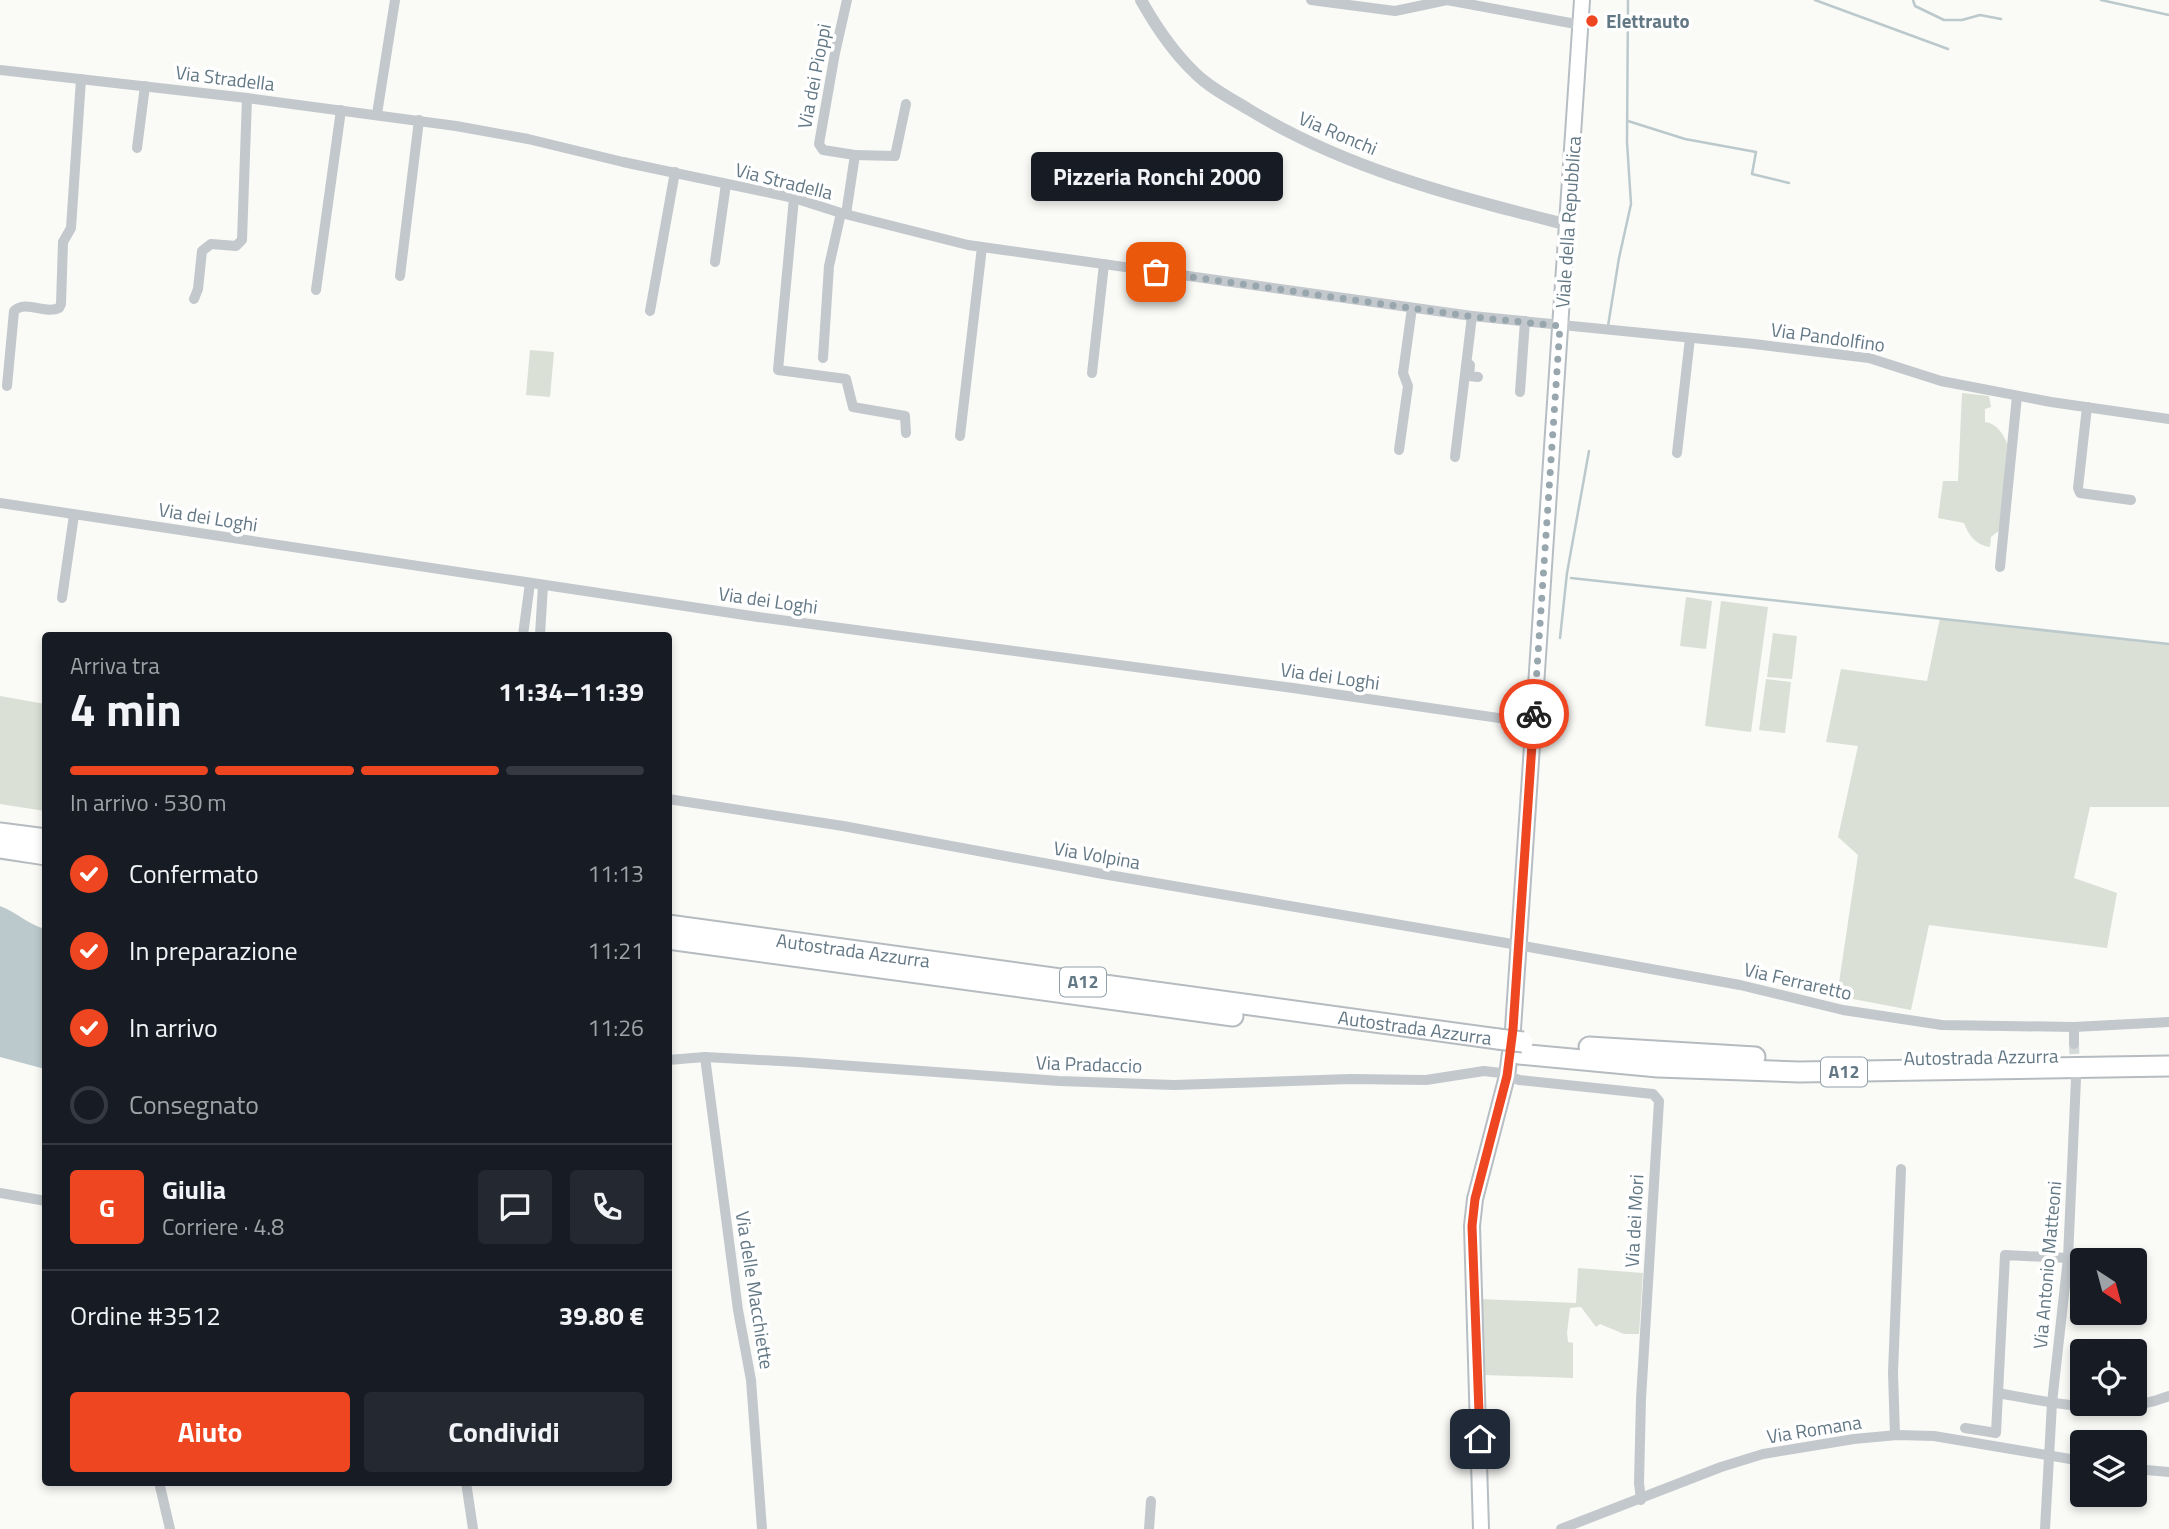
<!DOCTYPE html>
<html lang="it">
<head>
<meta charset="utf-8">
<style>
  body { margin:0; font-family:"Titillium Web",sans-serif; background:#242831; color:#f1f3f6; height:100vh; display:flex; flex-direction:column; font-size:26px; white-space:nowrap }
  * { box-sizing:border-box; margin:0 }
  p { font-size:23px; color:#9ea1a6 }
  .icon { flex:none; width:38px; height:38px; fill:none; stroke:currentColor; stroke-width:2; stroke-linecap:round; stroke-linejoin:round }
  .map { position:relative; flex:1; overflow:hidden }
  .panel { position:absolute; left:42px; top:632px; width:630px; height:854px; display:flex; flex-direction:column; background:#171b24; border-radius:7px; box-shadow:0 4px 10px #0003 }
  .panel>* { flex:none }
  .needle { width:46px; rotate:144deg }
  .controls { position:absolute; left:2070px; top:1248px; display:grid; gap:14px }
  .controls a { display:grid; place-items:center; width:77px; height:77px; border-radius:7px; background:#171b24; box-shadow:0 4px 10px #0003; font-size:35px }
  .pin { position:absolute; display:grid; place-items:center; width:60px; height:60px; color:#fff; margin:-30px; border-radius:14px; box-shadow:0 4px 10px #0006 }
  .courier { position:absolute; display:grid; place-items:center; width:70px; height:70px; margin:-35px; border:5px solid #ef4622; border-radius:50%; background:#fff; color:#222; box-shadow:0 2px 9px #0007 }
  .bubble { position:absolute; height:49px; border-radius:7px; background:#171b24; box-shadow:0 4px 10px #0003; font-size:23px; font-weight:700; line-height:49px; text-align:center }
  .summary em { font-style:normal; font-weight:700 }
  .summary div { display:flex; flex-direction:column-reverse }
  .summary { display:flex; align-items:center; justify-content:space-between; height:119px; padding:0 28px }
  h1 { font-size:46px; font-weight:700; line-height:52px }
  .bar { display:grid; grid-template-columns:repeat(4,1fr); gap:10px 7px; align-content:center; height:84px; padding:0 28px }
  .bar i { height:9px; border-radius:5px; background:#363941 }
  .bar .current { background:#ef4622 }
  .bar p { grid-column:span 4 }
  .line { display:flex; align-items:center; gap:18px; padding:0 28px; border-top:2px solid #363941 }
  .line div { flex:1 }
  .round { display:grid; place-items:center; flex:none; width:74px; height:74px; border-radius:7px; background:#242831 }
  ol { padding:0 28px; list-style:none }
  li { display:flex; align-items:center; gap:21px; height:77px }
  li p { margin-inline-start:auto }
  li .icon { padding:7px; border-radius:50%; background:#ef4622; color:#fff; stroke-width:4 }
  li:last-child { color:#9ea1a6 }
  li i { width:38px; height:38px; border:4px solid #363941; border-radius:50% }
  .cta { display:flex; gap:14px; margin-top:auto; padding:14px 28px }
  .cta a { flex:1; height:80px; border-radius:7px; background:#ef4622; color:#fff; font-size:28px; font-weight:700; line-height:80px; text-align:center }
  .cta a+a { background:#242831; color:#f1f3f6 }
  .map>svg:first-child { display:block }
  .green { fill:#dae0d6 }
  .water { fill:#bbc9cc }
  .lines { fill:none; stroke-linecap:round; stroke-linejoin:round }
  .stream { stroke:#bbc9cc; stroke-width:2.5 }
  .minor-tunnel { stroke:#d4dada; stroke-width:10; stroke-dasharray:10 5; stroke-linecap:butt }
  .secondary-casing { stroke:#b7bec3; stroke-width:18 }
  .motorway-casing { stroke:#b6bbbf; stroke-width:23 }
  .minor { stroke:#c3c8cc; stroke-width:10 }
  .tertiary { stroke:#c3c8cc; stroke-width:12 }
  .secondary { stroke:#fff; stroke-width:14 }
  .motorway { stroke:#fff; stroke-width:19 }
  .motorway-bridge-casing { stroke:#b6bbbf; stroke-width:23; stroke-linecap:butt }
  .motorway-bridge { stroke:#fff; stroke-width:19 }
  .done { stroke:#98a6ad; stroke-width:7; stroke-dasharray:0 12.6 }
  .route { stroke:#ef4622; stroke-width:9 }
  .poi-dot { fill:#ef4622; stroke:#fff; stroke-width:2.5 }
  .labels { text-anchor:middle; stroke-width:7; stroke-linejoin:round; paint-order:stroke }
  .shield { fill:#fff; stroke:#92a0aa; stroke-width:2 }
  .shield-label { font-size:18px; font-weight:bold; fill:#637885 }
  .poi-label { font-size:19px; font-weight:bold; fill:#637885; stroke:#fff; text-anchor:start }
  .street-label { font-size:19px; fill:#637885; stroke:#fff }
</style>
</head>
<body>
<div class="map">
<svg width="2169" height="1529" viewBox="0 0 2169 1529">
  <rect width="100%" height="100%" fill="#fafaf7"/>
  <!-- green -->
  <g class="green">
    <polygon points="530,350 554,352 550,397 526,395"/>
    <path d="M1962,393L1989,396L1991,407L1985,409V422C1996,423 2004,434 2007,444L2001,529L1991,537L1990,547C1976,545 1969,536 1964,523L1938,518L1943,481H1958Z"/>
    <polygon points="1686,597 1712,601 1706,649 1680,646"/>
    <polygon points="1721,601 1768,607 1751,732 1705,726"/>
    <polygon points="1940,618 2169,644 2169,807 2090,807 2074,878 2117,893 2107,948 1929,925 1911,1010 1837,996 1858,855 1838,837 1858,746 1826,742 1841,669 1927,681"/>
    <polygon points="1773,633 1797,636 1792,679 1767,677"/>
    <polygon points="1766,679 1791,682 1785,733 1759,730"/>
    <polygon points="0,696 45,704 45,811 0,804"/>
    <polygon points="1578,1268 1643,1273 1639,1334 1624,1334 1600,1324 1596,1327 1581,1307 1570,1308 1567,1333 1568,1342 1573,1343 1573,1378 1484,1375 1480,1299 1576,1303"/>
  </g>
  <!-- water -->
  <path class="water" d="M0,906C16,912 29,925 45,929V1069L0,1057Z"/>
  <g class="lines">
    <!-- stream -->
    <g class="stream">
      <polyline points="1815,0 1948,49"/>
      <polyline points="1913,0 1915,6 1944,20 1962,20 1980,15 2001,19"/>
      <polyline points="2101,0 2169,15"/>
      <polyline points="1628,121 1685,139 1756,152 1752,174 1789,183"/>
      <polyline points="1608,326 1619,258 1631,204 1627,142 1628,0"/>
      <polyline points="1571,578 2169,644"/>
      <polyline points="1560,638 1567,573 1589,451"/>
    </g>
    <!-- minor-tunnel -->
    <polyline class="minor-tunnel" points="2074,1044 2075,1073"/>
    <!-- secondary casing -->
    <g class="secondary-casing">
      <polyline id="secondary" points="1481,1529 1472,1226 1475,1199 1507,1076 1513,1029 1582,0"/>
    </g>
    <!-- motorway casing -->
    <g class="motorway-casing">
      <g id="motorway">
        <polyline points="0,833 46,839"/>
        <polyline points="0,848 46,855"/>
        <path id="s1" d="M668,925L1498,1039"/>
        <polyline points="668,939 1233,1016"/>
        <polyline points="1589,1047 1755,1057"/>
        <polyline points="1519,1054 1658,1067 1799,1072 2169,1066"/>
      </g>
    </g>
    <!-- minor -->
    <g class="minor">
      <polyline points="1311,0 1395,11 1447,0 1581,25"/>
      <polyline points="0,70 247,98 456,126 528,139 623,162 794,198 841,213 968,245 1472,316 1754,344 1869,358 1941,381 2051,402 2169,419"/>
      <polyline points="377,114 395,0"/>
      <polyline points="137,148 145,86"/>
      <polyline points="855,155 895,156 906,104"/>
      <polyline points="794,198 778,370 846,379 853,407 905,416 906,433"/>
      <polyline points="846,214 855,155 823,150 819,144 835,53 847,0"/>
      <polyline points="715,262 726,184"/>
      <polyline points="400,276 419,120"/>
      <polyline points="316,290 341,110"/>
      <polyline points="194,299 198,289 202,251 211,244 236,246 242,240 247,98"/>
      <polyline points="650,311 675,172"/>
      <polyline points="823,358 829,266 841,213"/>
      <polyline points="1470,365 1469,376 1478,377"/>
      <polyline points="1092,373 1104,264"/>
      <path d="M7,386L14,311C26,299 45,315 59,308L61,304L63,242L71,228L81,79"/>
      <polyline points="1520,392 1525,321"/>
      <polyline points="2087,407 2078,488 2080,493 2131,500"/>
      <polyline points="960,436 982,247"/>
      <polyline points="1399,450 1408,386 1403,373 1412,308"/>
      <polyline points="1677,453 1690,338"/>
      <polyline points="1455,457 1472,316"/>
      <polyline points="0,503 758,617 1293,688 1533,723"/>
      <polyline points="2000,567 2017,396"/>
      <polyline points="62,598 74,515"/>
      <polyline points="523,635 530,583"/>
      <polyline points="540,635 543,585"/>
      <polyline points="668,799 843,826 1103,874 1518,945 1740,985 1843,1010 1942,1025 2074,1027 2169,1022"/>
      <polyline points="2074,1027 2074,1044"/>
      <polyline points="705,1057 738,1310 751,1380 762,1529"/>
      <polyline points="668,1060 705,1057 798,1062 1059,1081 1174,1085 1350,1079 1426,1080 1484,1071 1501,1073 1519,1080 1653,1094 1659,1101 1641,1399 1639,1483 1641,1500"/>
      <polyline points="0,1193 46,1201"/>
      <path d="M1998,1393C2053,1403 2115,1418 2169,1396"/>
      <polyline points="1965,1428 1996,1433 2005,1255 2068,1258"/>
      <polyline points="1895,1435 1893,1373 1901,1169"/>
      <polyline points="2135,1469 2169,1472"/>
      <polyline points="159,1482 170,1529"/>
      <polyline points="466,1482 473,1529"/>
      <polyline points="1149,1529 1151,1501"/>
      <polyline points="1561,1529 1721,1467 1763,1454 1854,1439 1897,1435 1934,1436 2082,1461"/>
      <polyline points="2045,1529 2052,1403 2068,1258 2076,1079"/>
    </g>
    <!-- tertiary -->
    <path class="tertiary" d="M1141,0C1155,25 1174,53 1195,73C1210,88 1230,98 1248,109C1348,170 1455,196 1568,225"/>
    <!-- secondary -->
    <use href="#secondary" class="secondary"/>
    <!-- motorway -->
    <use href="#motorway" class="motorway"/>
    <!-- motorway-bridge casing -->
    <g class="motorway-bridge-casing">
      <polyline id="motorway-bridge" points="1498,1039 1523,1042"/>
    </g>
    <!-- motorway-bridge -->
    <use href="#motorway-bridge" class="motorway-bridge"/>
  </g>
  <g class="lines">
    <!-- done -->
    <polyline class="done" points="1156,272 1475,317 1560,326 1534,714"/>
    <!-- route -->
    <polyline class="route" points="1480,1439 1472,1226 1475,1199 1507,1076 1513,1029 1534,714"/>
  </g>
  <!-- markers -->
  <circle class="poi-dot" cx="1592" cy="21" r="7"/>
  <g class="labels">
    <!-- shield labels -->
    <g class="shield">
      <rect x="1060" y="967.5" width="46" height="29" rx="5"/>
      <rect x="1821" y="1057.5" width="46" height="29" rx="5"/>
    </g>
    <g class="shield-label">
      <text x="1083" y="988">A12</text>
      <text x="1844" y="1078">A12</text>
    </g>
    <!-- poi labels -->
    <g class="poi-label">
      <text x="1606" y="28">Elettrauto</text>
    </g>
    <!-- street labels -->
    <g class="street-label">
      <text transform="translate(814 76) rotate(-79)" y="7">Via dei Pioppi</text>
      <text transform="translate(225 78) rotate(7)" y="7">Via Stradella</text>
      <text transform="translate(1338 133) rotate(23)" y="7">Via Ronchi</text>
      <text transform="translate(784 181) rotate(14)" y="7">Via Stradella</text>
      <text transform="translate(1568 222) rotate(-86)" y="7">Viale della Repubblica</text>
      <text transform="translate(1828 337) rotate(8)" y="7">Via Pandolfino</text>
      <text transform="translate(208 517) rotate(9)" y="7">Via dei Loghi</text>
      <text transform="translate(768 600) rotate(8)" y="7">Via dei Loghi</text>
      <text transform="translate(1330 676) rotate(8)" y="7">Via dei Loghi</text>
      <text transform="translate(1097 855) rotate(10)" y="7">Via Volpina</text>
      <text dy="7" stroke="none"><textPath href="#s1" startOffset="187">Autostrada Azzurra</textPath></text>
      <text transform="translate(1798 981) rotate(13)" y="7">Via Ferraretto</text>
      <text dy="7" stroke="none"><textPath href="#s1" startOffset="754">Autostrada Azzurra</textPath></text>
      <text transform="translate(1981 1057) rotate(-1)" y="7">Autostrada Azzurra</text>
      <text transform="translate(1089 1064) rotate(2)" y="7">Via Pradaccio</text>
      <text transform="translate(1634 1221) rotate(-87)" y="7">Via dei Mori</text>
      <text transform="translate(2047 1265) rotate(-85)" y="7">Via Antonio Matteoni</text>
      <text transform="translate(755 1290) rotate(81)" y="7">Via delle Macchiette</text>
      <text transform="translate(1814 1429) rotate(-9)" y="7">Via Romana</text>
    </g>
  </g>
</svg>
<div class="controls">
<a><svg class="needle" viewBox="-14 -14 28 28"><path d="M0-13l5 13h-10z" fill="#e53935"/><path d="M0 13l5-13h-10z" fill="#9ea1a6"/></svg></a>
<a><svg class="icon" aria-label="locate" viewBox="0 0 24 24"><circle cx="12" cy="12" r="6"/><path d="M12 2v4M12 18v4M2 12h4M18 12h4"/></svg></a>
<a><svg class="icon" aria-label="layers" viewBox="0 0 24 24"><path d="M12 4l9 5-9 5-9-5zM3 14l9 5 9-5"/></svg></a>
</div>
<div class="pin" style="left:1156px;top:272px;background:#ea580c"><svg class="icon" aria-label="bag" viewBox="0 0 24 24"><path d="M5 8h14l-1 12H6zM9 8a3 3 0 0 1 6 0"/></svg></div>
<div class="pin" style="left:1480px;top:1439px;background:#1f2937"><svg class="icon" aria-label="home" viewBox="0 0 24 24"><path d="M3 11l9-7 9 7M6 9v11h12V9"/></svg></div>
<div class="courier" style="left:1534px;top:714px"><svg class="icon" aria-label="bike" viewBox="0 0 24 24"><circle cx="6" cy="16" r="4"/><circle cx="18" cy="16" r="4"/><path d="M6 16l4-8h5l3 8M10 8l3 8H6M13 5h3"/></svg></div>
<div class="bubble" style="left:1031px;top:152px;width:252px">Pizzeria Ronchi 2000</div>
<section class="panel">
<div class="summary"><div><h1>4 min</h1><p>Arriva tra</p></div><em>11:34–11:39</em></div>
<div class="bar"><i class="current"></i><i class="current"></i><i class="current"></i><i></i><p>In arrivo · 530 m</p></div>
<ol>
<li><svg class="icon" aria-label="check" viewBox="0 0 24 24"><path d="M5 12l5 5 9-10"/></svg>Confermato<p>11:13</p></li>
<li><svg class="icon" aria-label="check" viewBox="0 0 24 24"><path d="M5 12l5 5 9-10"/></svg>In preparazione<p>11:21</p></li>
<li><svg class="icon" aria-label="check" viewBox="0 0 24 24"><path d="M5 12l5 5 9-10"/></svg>In arrivo<p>11:26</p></li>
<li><i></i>Consegnato</li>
</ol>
<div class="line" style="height:126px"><b class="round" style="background:#ef4622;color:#fff">G</b><div><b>Giulia</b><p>Corriere · 4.8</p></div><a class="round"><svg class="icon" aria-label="chat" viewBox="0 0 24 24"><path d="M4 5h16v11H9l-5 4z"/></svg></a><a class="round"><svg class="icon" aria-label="phone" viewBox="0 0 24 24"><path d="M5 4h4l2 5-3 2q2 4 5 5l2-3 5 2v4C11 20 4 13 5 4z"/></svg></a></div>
<div class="line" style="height:91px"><div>Ordine #3512</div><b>39.80 €</b></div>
<div class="cta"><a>Aiuto</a><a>Condividi</a></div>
</section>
</div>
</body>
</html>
